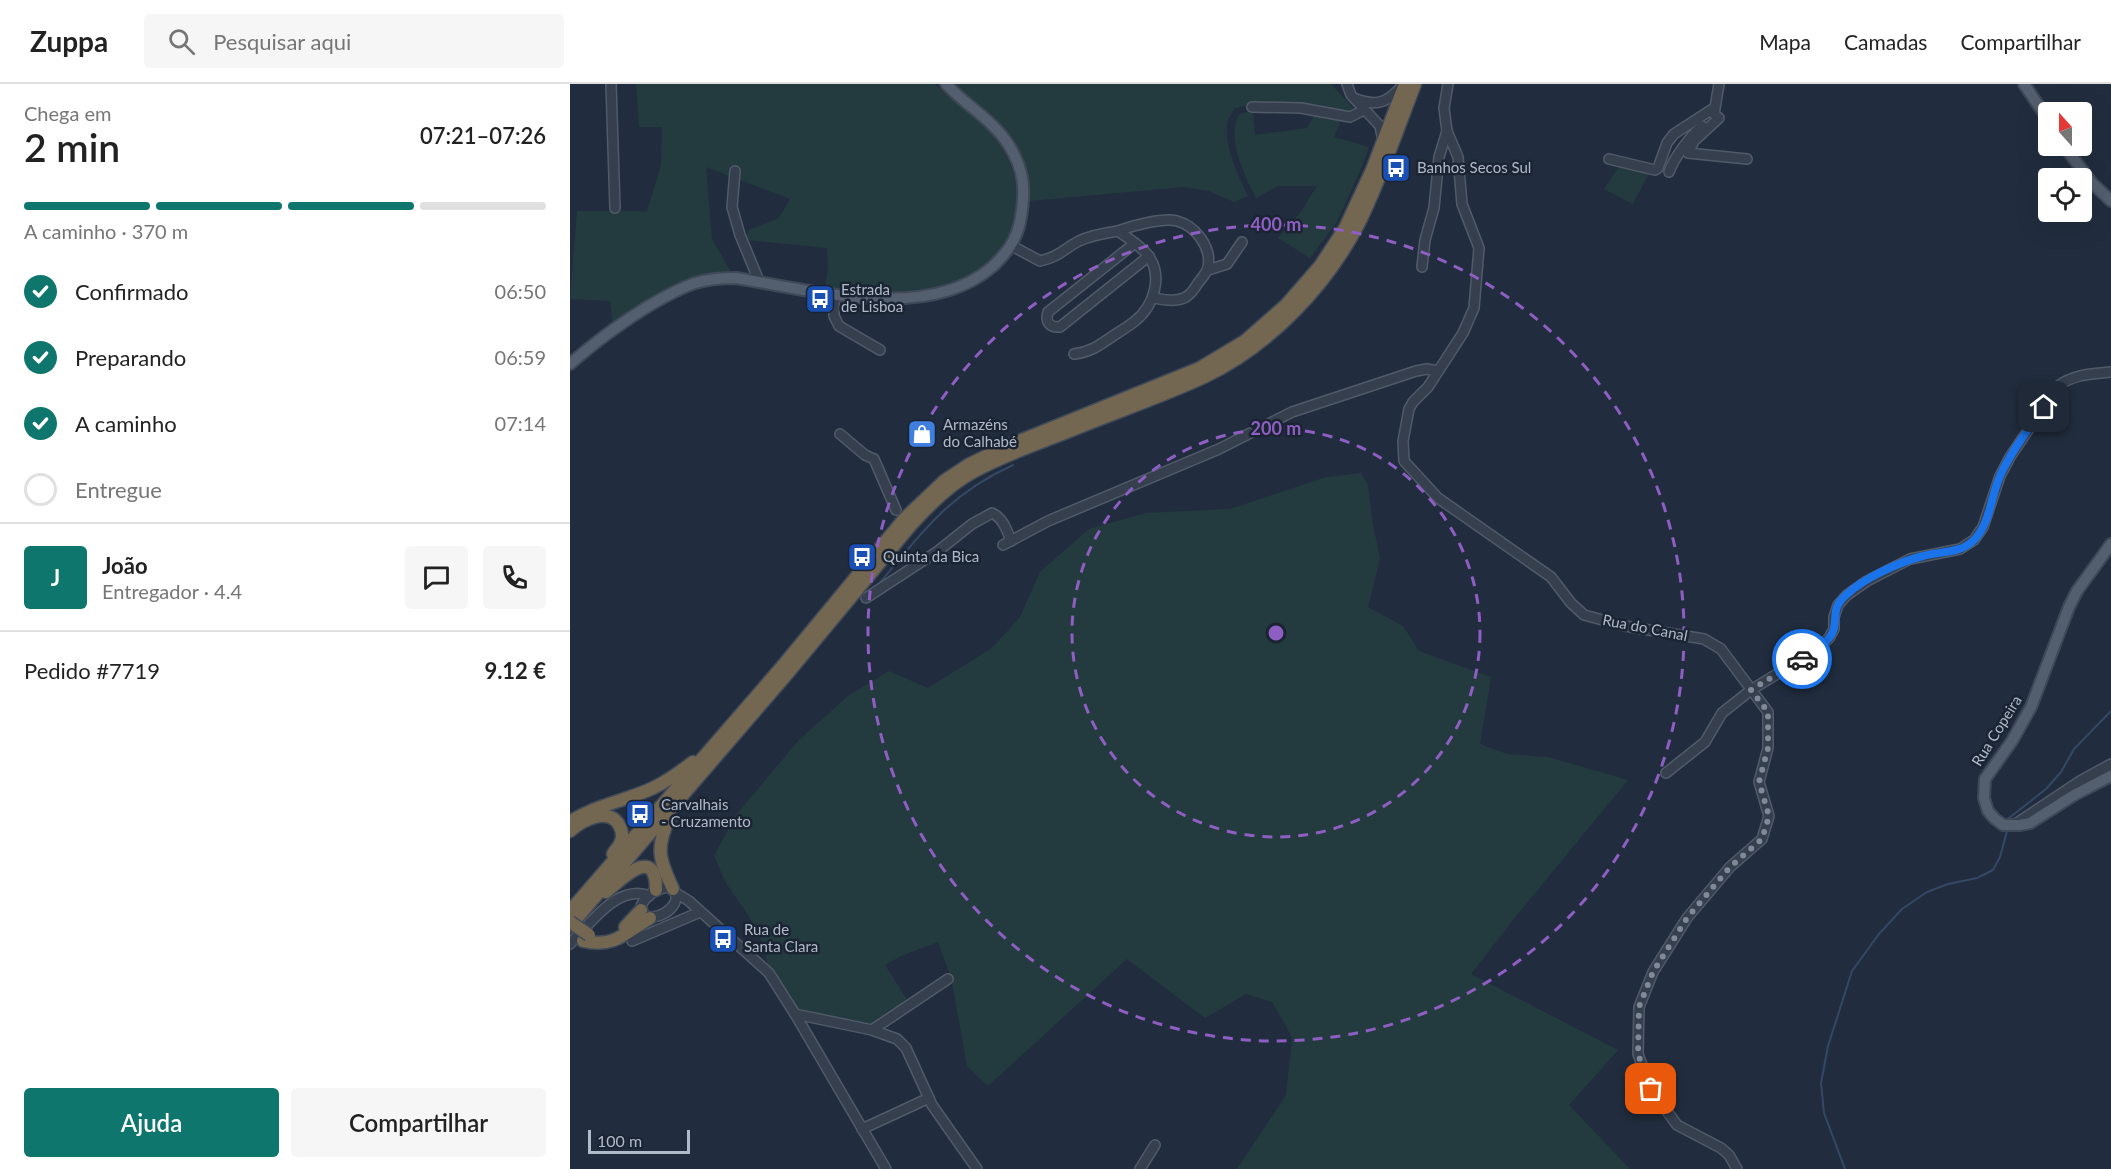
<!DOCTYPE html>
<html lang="pt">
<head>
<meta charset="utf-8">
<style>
  body { margin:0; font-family:Lato,sans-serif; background:#f6f6f6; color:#222; height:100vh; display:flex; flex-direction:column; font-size:22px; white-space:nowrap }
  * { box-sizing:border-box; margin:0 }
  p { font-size:20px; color:#767676 }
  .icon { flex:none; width:33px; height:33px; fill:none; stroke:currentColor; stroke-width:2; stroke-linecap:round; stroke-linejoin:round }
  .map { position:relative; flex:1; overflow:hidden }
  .side { display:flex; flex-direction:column; background:#fff; width:570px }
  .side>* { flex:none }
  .needle { width:39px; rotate:339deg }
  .fabs { position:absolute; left:1468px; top:18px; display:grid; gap:12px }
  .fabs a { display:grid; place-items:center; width:54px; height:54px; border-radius:6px; background:#fff; box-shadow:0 6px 24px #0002; font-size:30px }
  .scale { position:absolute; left:18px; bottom:15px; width:102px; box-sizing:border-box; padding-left:6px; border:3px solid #b1bac9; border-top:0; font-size:16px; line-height:21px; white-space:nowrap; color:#b1bac9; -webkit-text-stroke:4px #1b2433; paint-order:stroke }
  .pin { position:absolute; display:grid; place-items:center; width:51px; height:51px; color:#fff; margin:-26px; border-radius:12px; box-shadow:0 3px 9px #0006 }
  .courier { position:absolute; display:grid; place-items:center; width:60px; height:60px; margin:-30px; border:4px solid #1a73e8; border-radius:50%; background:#fff; color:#222; box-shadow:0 2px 8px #0007 }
  .summary em { font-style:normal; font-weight:600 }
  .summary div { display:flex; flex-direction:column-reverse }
  .summary { display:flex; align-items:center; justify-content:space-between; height:102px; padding:0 24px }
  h1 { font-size:39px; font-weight:600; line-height:45px }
  .bar { display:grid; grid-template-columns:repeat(4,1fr); gap:9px 6px; align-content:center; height:72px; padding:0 24px }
  .bar i { height:8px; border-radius:4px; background:#e0e0e0 }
  .bar .selected { background:#0f766e }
  .bar p { grid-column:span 4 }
  .line { display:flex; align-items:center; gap:15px; padding:0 24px; border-top:2px solid #e0e0e0 }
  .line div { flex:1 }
  .round { display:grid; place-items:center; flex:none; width:63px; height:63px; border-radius:6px; background:#f6f6f6 }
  ol { padding:0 24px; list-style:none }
  li { display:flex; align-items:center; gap:18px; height:66px }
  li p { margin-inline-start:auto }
  li .icon { padding:6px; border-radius:50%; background:#0f766e; color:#fff; stroke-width:4 }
  li:last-child { color:#767676 }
  li i { width:33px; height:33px; border:3px solid #e0e0e0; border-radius:50% }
  .cta { display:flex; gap:12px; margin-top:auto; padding:12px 24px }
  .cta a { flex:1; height:69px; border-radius:6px; background:#0f766e; color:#fff; font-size:24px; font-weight:600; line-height:69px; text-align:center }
  .cta a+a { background:#f6f6f6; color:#222 }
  header { display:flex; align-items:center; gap:36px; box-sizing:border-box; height:84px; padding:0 30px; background:#fff; border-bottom:2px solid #e0e0e0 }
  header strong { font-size:28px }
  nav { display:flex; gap:33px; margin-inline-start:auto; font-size:21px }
  .search { width:420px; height:54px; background:#f6f6f6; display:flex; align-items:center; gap:15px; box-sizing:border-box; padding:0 21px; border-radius:6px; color:#767676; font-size:22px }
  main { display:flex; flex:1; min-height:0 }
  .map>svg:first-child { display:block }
  .green { fill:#233b3f }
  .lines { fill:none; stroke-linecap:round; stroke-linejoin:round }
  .stream { stroke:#344866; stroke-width:2 }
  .minor-casing { stroke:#515a69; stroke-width:12 }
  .major-casing { stroke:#3f4857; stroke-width:14 }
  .highway-casing { stroke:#414a59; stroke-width:15 }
  .minor { stroke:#353f4e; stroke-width:9 }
  .major { stroke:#535e6e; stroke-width:10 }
  .highway { stroke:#746752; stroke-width:12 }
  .highway-bridge-casing { stroke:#414a59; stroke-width:15; stroke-linecap:butt }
  .highway-bridge { stroke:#746752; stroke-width:12 }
  .done { stroke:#7f8998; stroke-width:6; stroke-dasharray:0 10.8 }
  .route { stroke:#1a73e8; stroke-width:8 }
  .ring { fill:none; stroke:#8e5ec2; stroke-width:3; stroke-dasharray:10 8 }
  .labels { text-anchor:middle; stroke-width:5; stroke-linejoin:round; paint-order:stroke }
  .poi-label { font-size:15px; fill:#b1bac9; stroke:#1b2433; text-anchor:start }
  .street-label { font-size:15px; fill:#b1bac9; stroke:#1b2433 }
  .centre { fill:#8e5ec2; stroke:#1b2433; stroke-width:3 }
  .ring-label { font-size:18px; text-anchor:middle; font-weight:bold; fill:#8e5ec2; stroke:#1b2433; stroke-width:5; stroke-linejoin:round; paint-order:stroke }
</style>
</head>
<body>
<header>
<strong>Zuppa</strong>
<div class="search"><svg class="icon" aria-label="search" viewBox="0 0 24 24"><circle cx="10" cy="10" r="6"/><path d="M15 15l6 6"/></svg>Pesquisar aqui</div>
<nav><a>Mapa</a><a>Camadas</a><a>Compartilhar</a></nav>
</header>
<main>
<section class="side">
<div class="summary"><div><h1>2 min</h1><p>Chega em</p></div><em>07:21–07:26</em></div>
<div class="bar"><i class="selected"></i><i class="selected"></i><i class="selected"></i><i></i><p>A caminho · 370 m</p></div>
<ol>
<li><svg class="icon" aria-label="check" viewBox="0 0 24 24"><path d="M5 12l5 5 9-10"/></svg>Confirmado<p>06:50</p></li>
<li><svg class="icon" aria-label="check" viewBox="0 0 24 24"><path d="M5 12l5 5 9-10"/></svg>Preparando<p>06:59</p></li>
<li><svg class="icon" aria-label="check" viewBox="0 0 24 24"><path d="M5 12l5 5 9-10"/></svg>A caminho<p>07:14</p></li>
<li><i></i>Entregue</li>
</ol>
<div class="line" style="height:108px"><b class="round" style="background:#0f766e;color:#fff">J</b><div><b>João</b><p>Entregador · 4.4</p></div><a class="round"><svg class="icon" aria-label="chat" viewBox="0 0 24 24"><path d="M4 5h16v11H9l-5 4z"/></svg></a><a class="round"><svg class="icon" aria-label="phone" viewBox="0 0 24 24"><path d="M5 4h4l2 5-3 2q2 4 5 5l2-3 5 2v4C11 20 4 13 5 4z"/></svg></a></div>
<div class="line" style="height:78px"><div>Pedido #7719</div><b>9.12 €</b></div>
<div class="cta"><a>Ajuda</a><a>Compartilhar</a></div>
</section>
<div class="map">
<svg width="1541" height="1085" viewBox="0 0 1541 1085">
  <rect width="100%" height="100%" fill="#212d3e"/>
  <!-- green -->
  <g class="green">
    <path d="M66,0H365C387,22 416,36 432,63C445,84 450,109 445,133C441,153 433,166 418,179C373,218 309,208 255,204L258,184L257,164L178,156L176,152L179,146L209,134L220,115L136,83L142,155L161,188L126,194L43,242L40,217L0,215L7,127H77L91,81L92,43H69Z"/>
    <path d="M384,0H761L783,24L779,30C740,22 704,15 665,24C662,29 657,36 657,41C655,66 668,90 678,112L664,118L639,107L613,103L459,117C463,90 449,60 431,40C417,25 398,15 384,0Z"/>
    <path d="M683,27L685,51L737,44L745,30L772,34L764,53L799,63L792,83L767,138L740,174L708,154L730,129L747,102H708L686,114C674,91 656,54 669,30Z"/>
    <polygon points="1051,80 1079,89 1063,120 1034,105"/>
    <polygon points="791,389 798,401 803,441 810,474 798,523 833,542 849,567 921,593 910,660 937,670 978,673 1058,696 947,831 901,890 1048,966 999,1021 1060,1085 667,1085 716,1011 722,953 702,918 676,910 635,934 557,875 418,1002 397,982 381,893 368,858 331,872 315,881 338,917 298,944 245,933 245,927 225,930 199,889 194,862 180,834 156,799 144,772 166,731 229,656 278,612 319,587 358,604 422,564 450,533 470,488 519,445 576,429 660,425 756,393"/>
  </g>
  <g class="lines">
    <!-- stream -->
    <g class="stream">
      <path d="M309,500C352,448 379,410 443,381"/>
      <polyline points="1439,734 1476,705 1491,688 1504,665 1541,627"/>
      <polyline points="1275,1085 1254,1029 1251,999 1258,962 1282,887 1309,850 1332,825 1357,808 1378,800 1407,794 1423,786 1430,773 1437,747"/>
    </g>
    <!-- minor casing -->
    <g class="minor-casing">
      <g id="minor">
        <polyline points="41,0 45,124"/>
        <polyline points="777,0 781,11 810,42 813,57"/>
        <polyline points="878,0 874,24 877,47 888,73 892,120 909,164 904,224 893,249 858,303 843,318 839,325 833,357 834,377 868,414 981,493 1001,519 1014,531 1055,542 1134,555 1151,565 1198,628 1198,664 1189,698 1199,732 1192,755 1160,783 1117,834 1083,888 1069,923 1068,970 1081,1005 1107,1041 1151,1064 1159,1071 1167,1085"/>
        <polyline points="1149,0 1144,30 1149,34 1124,57 1118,69 1177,75"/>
        <path d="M786,15C808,23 818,18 833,1"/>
        <polyline points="682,23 731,24 780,33 794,26"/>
        <polyline points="1039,75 1085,86 1088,84 1097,59 1104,50 1144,24"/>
        <polyline points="165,87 162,123 170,151 189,197"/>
        <path d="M1099,88C1104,74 1120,52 1132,42"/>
        <path d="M548,147C562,142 593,133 607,137C626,142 642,164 638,183C637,189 632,194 628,199C625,204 621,210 616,213C607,218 593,216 584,214"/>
        <path d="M565,159L478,228C475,238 480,244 490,243L579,172"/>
        <path d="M442,162L470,177C491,172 493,165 509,157C521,151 535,149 548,147C558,154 569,161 577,170C594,191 584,222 565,237C559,242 552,246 546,250C531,260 522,268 504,270"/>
        <polyline points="852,183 855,156 864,124 869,73 877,47"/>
        <polyline points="638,186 657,180 672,158"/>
        <polyline points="264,210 264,232 269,242 310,266"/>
        <polyline points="270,350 295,371 304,375 326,426"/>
        <polyline points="433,461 478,437 649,365 722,328 846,287 857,285 868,287"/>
        <path d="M296,514L368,467L402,440L422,429C433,434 437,446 441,457"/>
        <path d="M1096,689L1135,658L1152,629L1181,606L1249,564L1259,554L1264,545V533L1268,521L1277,511L1297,497L1340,475L1390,465L1404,456L1413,443L1430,392L1440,373L1488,302C1504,290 1522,290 1541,288"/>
        <polyline points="1444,741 1510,697 1541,680"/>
        <path d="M98,803L106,809C109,825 86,838 73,831L71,822C76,811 86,805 98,803Z"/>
        <polyline points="106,809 119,817 199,889 225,930 316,1085"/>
        <polyline points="62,857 130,828"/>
        <path d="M0,860C19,841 48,799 79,812"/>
        <polyline points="225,930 302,946 327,955 336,964 362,1021 407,1085"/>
        <polyline points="302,946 378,895"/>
        <polyline points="292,1045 359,1014"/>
        <polyline points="570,1085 585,1061"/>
      </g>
    </g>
    <!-- major casing -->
    <g class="major-casing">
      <g id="major">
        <polyline points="1454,0 1479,37"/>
        <polyline points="1494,62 1522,99 1541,117"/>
        <path d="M0,280C33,251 84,214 125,199C138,195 152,194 166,194C242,206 357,239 422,183C436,170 446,157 450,138C456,108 455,86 438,60C422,35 395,21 376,0"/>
        <polyline points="1541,460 1507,507 1499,523 1461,623 1442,657 1415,695 1414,714 1418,727 1424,734 1433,741 1450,741 1460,739 1504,711 1541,692"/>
      </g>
    </g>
    <!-- highway casing -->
    <g class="highway-casing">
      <g id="highway">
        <path d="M100,733C85,764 89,775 103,805"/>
        <path d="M0,738C25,721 56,717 83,704C98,697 110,688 123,678"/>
        <path d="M0,747C12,736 41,721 50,743C52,747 53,754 51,757C50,762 45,766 43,770"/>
        <path d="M36,808C53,794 86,760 86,806"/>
        <polyline points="0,827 210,585 334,435 374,397 398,381 437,362 630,284 675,257 716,221 750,182 775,144 802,86 835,0"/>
        <path d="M0,842L217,590L341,441C359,421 379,401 403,388C435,370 473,358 507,344C549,327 593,312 634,293C699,262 756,203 789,139C811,95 827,46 845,0"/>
        <polyline points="55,843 71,826"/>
        <path d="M13,857C46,864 54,849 80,834"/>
      </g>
    </g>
    <!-- minor -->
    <use href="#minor" class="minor"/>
    <!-- major -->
    <use href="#major" class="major"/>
    <!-- highway -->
    <use href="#highway" class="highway"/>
    <!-- highway-bridge casing -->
    <g class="highway-bridge-casing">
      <polyline id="highway-bridge" points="0,838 19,851"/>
    </g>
    <!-- highway-bridge -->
    <use href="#highway-bridge" class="highway-bridge"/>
  </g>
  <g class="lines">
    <!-- done -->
    <polyline class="done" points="1081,1005 1068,970 1069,923 1083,888 1117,834 1160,783 1192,755 1199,732 1189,698 1198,664 1198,628 1181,606 1232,575"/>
    <!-- route -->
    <path class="route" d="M1232,575C1243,568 1261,558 1264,544C1267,529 1262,524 1276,511C1294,494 1329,478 1353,472C1371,467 1390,470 1404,456C1420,440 1421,412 1430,392C1441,367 1459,345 1474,323"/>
  </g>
  <!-- distance rings -->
  <g class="ring">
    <circle cx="706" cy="549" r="204"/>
    <circle cx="706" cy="549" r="408"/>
  </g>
  <!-- icons -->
  <defs>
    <g id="bus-square" transform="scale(1.5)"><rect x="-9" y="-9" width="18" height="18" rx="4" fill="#1a4fb4" stroke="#1b2433"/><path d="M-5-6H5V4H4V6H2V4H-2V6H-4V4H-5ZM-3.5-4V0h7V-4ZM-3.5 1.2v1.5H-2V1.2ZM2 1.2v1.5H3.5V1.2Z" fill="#fff"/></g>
    <g id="shop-square" transform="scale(1.5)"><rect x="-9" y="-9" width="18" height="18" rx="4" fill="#3f7fe0" stroke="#1b2433"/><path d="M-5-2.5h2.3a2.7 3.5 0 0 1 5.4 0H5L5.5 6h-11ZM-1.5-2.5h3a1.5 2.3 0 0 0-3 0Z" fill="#fff"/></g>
  </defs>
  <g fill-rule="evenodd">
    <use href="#bus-square" x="826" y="84"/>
    <use href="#bus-square" x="250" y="215"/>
    <use href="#shop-square" x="352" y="350"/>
    <use href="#bus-square" x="292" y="473"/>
    <use href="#bus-square" x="70" y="730"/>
    <use href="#bus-square" x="153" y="855"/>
  </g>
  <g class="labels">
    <!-- poi labels -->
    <g class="poi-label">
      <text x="847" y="89">Banhos Secos Sul</text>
      <text x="271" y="211">Estrada<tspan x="271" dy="17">de Lisboa</tspan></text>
      <text x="373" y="346">Armazéns<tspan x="373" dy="17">do Calhabé</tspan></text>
      <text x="313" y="478">Quinta da Bica</text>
      <text x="91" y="726">Carvalhais<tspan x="91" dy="17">- Cruzamento</tspan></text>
      <text x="174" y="851">Rua de<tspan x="174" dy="17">Santa Clara</tspan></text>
    </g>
    <!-- street labels -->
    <g class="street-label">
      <text transform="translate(1075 544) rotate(11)" y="5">Rua do Canal</text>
      <text transform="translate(1427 647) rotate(-58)" y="5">Rua Copeira</text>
    </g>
  </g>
  <circle cx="706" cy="549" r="9" class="centre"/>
  <g class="ring-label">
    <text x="706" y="147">400 m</text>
    <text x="706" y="351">200 m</text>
  </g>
</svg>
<div class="fabs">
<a><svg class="needle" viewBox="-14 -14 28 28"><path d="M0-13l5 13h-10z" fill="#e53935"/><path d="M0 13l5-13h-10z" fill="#767676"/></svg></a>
<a><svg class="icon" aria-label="locate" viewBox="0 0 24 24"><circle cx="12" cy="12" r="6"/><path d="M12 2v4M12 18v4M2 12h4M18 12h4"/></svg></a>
</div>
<div class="scale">100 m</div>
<div class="pin" style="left:1081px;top:1005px;background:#ea580c"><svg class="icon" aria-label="bag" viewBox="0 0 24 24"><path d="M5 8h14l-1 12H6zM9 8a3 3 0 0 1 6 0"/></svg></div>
<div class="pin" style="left:1474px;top:323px;background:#1f2937"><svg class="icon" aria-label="home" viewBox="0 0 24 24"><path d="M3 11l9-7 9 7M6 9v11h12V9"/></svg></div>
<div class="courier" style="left:1232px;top:575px"><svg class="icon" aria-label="car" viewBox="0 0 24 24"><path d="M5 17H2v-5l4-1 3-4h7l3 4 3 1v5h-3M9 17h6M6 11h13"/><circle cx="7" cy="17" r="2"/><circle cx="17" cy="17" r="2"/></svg></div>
</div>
</main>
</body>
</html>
